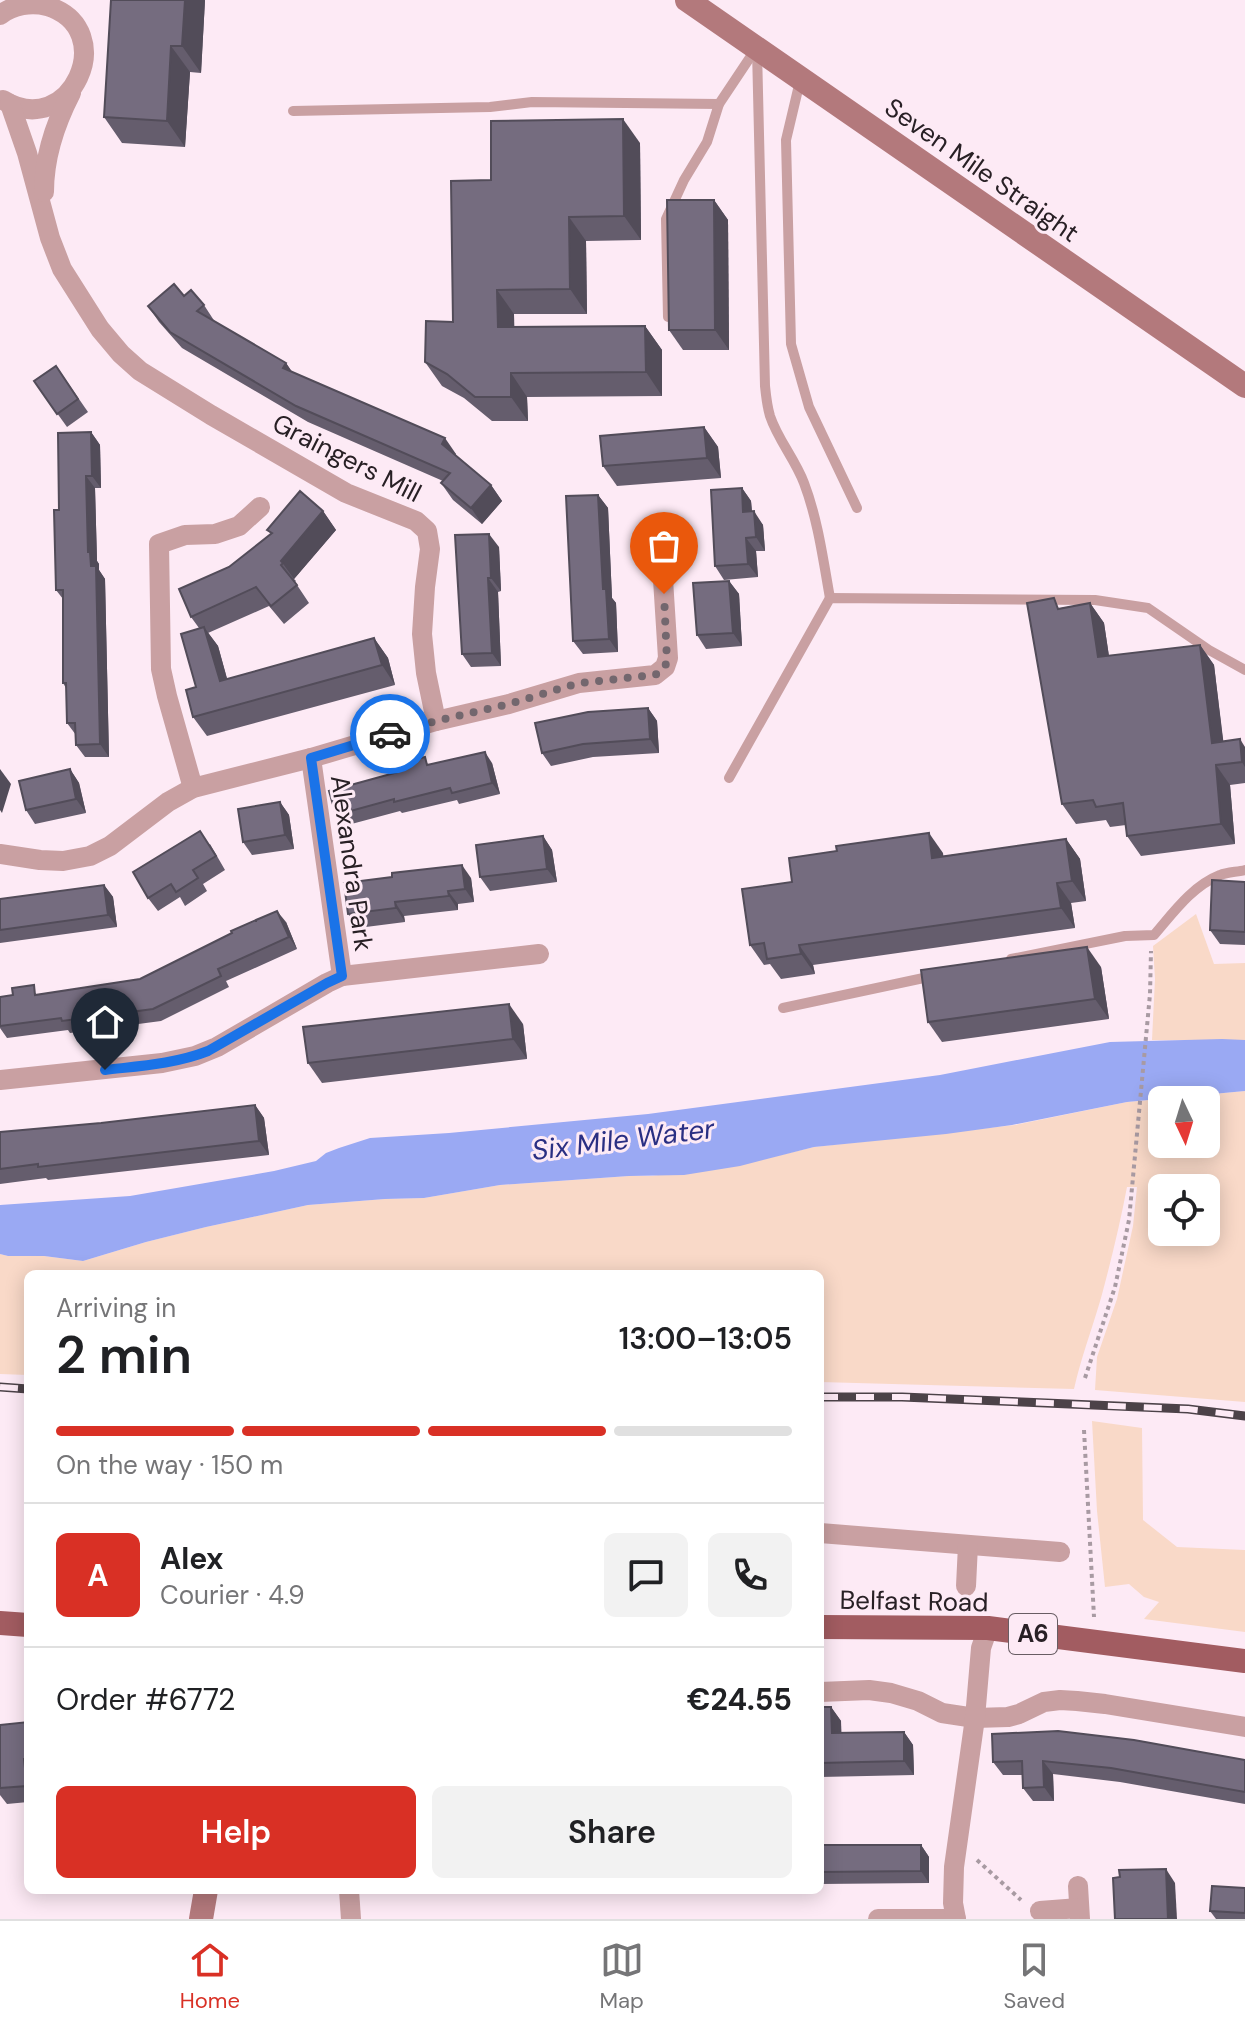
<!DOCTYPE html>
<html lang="en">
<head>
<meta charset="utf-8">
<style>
  body { margin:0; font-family:"DM Sans",sans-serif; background:#f2f2f2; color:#202124; height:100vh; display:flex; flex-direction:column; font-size:30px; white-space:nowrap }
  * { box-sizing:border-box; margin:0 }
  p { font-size:26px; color:#757577 }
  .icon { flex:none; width:44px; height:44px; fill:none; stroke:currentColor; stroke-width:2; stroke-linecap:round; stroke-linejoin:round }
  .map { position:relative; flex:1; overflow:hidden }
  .details { position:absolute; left:24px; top:1270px; width:800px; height:624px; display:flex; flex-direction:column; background:#fff; border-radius:12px; box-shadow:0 4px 20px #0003 }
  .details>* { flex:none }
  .needle { width:52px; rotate:176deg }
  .buttons { position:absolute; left:1148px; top:1086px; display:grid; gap:16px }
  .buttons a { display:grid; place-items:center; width:72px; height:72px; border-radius:12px; background:#fff; box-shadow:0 4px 20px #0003; font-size:40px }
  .pin { position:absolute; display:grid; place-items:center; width:68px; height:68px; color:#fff; margin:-82px -34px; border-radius:50% 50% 50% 0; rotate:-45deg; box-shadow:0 0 8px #0007 }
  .pin .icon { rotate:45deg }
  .courier { position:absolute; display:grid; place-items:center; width:80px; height:80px; margin:-40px; border:6px solid #1a73e8; border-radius:50%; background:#fff; color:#222; box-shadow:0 2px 10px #0007 }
  .summary em { font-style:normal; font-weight:600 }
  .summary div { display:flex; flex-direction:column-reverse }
  .summary { display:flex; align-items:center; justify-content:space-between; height:136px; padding:0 32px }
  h1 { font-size:52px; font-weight:600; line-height:60px }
  .bar { display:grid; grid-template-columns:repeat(4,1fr); gap:12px 8px; align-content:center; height:96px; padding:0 32px }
  .bar i { height:10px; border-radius:6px; background:#e0e0e0 }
  .bar .current { background:#d93025 }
  .bar p { grid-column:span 4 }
  .line { display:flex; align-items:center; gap:20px; padding:0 32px; border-top:2px solid #e0e0e0 }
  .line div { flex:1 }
  .round { display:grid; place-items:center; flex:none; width:84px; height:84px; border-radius:12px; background:#f2f2f2 }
  .primary-button { display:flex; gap:16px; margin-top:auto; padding:16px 32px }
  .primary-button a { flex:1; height:92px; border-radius:12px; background:#d93025; color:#fff; font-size:32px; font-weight:600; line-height:92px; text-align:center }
  .primary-button a+a { background:#f2f2f2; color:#202124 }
  .dock { display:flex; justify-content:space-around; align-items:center; height:112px; border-top:2px solid #e0e0e0; background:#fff; font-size:22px; color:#757577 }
  .dock a { display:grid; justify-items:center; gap:4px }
  .dock .current { color:#d93025 }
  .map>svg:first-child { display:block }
  .green { fill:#f9d9c8; fill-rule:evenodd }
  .water { fill:#9aa9f3 }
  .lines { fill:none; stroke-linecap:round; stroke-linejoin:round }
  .path { stroke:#a89aa2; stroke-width:4; stroke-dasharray:4 4; stroke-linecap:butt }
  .service { stroke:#c9a0a2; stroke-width:10 }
  .minor { stroke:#c9a0a2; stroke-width:20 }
  .secondary { stroke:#b3797c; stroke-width:24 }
  .primary { stroke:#a25c61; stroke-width:24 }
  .rail-casing { stroke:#4c4248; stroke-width:9 }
  .rail { stroke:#fdeaf5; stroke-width:6; stroke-dasharray:18; stroke-linecap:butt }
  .wall { fill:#655d6d }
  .shaded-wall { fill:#524c59 }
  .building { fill:#756c7f; stroke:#524c59; stroke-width:2 }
  .done { stroke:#73676e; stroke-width:8; stroke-dasharray:0 14.4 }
  .route { stroke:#1a73e8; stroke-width:10 }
  .labels { text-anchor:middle; stroke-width:6; stroke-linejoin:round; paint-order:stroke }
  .shield { fill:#fdeaf5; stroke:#685d63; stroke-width:2 }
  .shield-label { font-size:24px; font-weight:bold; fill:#282025 }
  .street-label { font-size:26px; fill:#282025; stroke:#fdeaf5 }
  .water-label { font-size:28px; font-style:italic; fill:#2a2f83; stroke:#fdeaf5 }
</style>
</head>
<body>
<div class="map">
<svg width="1245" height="1919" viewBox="0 0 1245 1919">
  <rect width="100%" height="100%" fill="#fdeaf5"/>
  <!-- green -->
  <g class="green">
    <polygon points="1196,914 1214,964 1245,963 1245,1041 1152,1040 1155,979 1153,946"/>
    <path d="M1245,1091V1402L1095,1390L1097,1357L1117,1299L1133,1226L1137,1187H1127C1120,1224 1111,1261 1101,1298C1092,1329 1081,1358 1074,1389L820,1382V1274H28V1375L0,1374V1254L8,1256H44L83,1261L146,1242L206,1227L308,1205L385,1199L424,1198L500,1185L629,1176H652L772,1157L814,1147L1015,1125L1127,1102ZM1162,1100H1206V1144H1162ZM1162,1188H1206V1232H1162Z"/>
    <polygon points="1092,1421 1142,1428 1143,1520 1177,1547 1245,1550 1245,1632 1144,1619 1159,1602 1144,1597 1129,1584 1105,1587 1097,1511"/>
  </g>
  <!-- water -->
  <polygon class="water" points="1222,1039 1245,1040 1245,1091 1127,1102 1012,1125 946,1134 814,1147 740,1166 684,1175 629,1176 500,1185 424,1198 385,1199 308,1205 206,1227 146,1242 83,1261 44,1256 8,1256 0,1254 0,1205 130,1196 274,1171 316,1161 326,1153 339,1148 370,1138 449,1133 648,1114 940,1075 1110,1042"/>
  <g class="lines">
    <!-- path -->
    <g class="path">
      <polyline points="1085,1378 1115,1287 1129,1220 1150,994 1151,951"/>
      <polyline points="1084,1430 1094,1617"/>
      <polyline points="977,1860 1021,1900"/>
    </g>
    <!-- service -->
    <g class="service">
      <path d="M757,50L765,386C766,396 767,406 770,416C778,440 795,459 804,483C818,520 823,559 830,598"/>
      <polyline points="800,81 786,140 791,344 809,407 857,508"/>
      <polyline points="293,111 490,107 532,102 719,104"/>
      <polyline points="668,317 666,219 684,180 707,142 719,104 755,50"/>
      <polyline points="729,778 830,598 1095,600 1148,608 1209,650 1245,670"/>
      <path d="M1011,959L1125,936L1154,935C1173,913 1192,886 1220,875C1227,872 1237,872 1245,870"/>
      <polyline points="783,1008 933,976"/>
    </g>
    <!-- minor -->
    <g class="minor">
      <path d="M0,15C13,5 31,2 47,6C122,29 70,142 3,100"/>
      <polyline points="10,104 27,153 50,238 62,269 100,329 121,354 140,371 211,415 346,493 416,521 427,531 430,549 425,587 422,634 426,673 436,721"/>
      <path d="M44,192C44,156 55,124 71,93"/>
      <polyline points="311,758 342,976"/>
      <polyline points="193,788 167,696 161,669 159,544 185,535 215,534 239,526 260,507"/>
      <polyline points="0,854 40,860 63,861 90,856 110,846 168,802 193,788 311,758 436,721 509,704 579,683 655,675 665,667 668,658 660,532"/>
      <polyline points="0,1080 162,1063 195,1056 217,1047 327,983 342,976 539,954"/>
      <polyline points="820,1533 1060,1552"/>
      <polyline points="966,1586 968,1545"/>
      <polyline points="820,1692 869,1690 891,1693 918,1701 942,1713 975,1718 1008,1717 1019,1714 1044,1702 1060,1700 1077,1701 1105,1704 1245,1727"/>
      <polyline points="1078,1886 1080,1919"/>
      <polyline points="349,1890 351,1919"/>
      <polyline points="1040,1911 1079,1908"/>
      <polyline points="878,1919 956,1919"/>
      <polyline points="956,1919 953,1903 954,1867 975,1718 981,1648 988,1628"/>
    </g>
    <!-- secondary -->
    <g class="secondary">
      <polyline points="687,0 1245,386"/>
      <polyline points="201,1919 206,1890"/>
    </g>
    <!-- primary -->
    <g class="primary">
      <polyline points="0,1623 28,1625"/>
      <polyline points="820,1627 988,1628 1245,1661"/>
    </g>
    <!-- rail casing -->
    <g class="rail-casing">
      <g id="rail">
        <polyline points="0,1387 28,1389"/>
        <polyline points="820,1397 902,1397 1188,1409 1245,1416"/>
      </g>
    </g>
    <!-- rail -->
    <use href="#rail" class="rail"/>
  </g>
  <!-- wall -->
  <g class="wall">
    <polygon points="205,0 201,73 190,72 185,147 122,143 104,117"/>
    <polygon points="640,143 641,240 586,241 587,314 514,314 514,327 645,326 662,350 662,396 527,397 528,421 492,421 464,398 442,386 425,362 453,322 491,180"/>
    <polygon points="714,200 728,220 729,350 683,350 669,330"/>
    <polygon points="184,296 204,305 215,322 286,363 292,372 456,454 455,455 491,485 502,501 482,524 453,500 441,483 443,481 308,422 182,348 159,322 148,306"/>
    <polygon points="56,366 88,412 67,427 34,381"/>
    <polygon points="704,427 718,447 721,478 617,486 603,466"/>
    <polygon points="91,432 100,445 101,488 95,488 97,561 99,564 99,570 105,579 109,757 85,757 76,745 76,735 67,723 66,688 63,683 63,599 56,590"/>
    <polygon points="742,488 751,501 752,511 763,525 765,551 756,551 758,577 724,580 715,566"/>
    <polygon points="598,495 608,508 612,598 616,603 618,652 583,654 573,641"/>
    <polygon points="323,511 336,530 294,579 296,581 295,582 309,603 284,624 269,606 208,633 218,646 227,679 374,638 388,658 395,685 207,736 193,717 199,628 191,617 229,567 271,534 267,530"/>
    <polygon points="499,547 501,591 498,592 501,666 471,667 462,654"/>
    <polygon points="729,581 739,594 742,646 706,649 697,635"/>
    <polygon points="1090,603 1104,623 1109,656 1200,645 1214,665 1223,741 1245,747 1245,783 1230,785 1235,844 1141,856 1127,836 1126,825 1110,827 1106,820 1076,824 1062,804 1061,608"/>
    <polygon points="648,708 657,721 659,753 593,757 551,766 542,753"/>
    <polygon points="492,763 500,794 459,804 457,800 402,813 400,811 344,826 336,815"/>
    <polygon points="70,769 79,783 86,813 35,824 26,810"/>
    <polygon points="280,802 289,815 294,849 252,855 243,842"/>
    <polygon points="543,836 552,850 557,882 490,891 480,877"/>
    <polygon points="1066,839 1080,859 1086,901 1071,903 1075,928 813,965 815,974 781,979 770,964 764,965 750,945 792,882 837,851 943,853 943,856"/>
    <polygon points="210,844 225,870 203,884 207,891 185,906 180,897 158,911 148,898"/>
    <polygon points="471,878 474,902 458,904 458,910 404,916 405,922 358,928 348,914"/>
    <polygon points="1245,882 1245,945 1220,944 1210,930"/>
    <polygon points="104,885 113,897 117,927 0,943 0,899"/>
    <polygon points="286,922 297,949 226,981 229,987 161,1021 70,1033 68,1030 7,1038 0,1028 0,997 40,994 140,979"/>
    <polygon points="1101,967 1109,1019 942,1042 928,1022"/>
    <polygon points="523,1024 527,1059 322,1083 308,1063"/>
    <polygon points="255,1105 264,1118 269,1155 48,1180 46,1178 0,1184 0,1132 101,1123"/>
    <polygon points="820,1707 831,1707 841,1721 841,1733 904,1732 913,1745 914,1775 820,1777"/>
    <polygon points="28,1722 28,1802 7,1804 0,1795 0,1725"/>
    <polygon points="992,1734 1245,1760 1245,1804 1120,1782 1053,1774 1054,1801 1033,1801 1023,1788 1023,1775 1003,1775 993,1762"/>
    <polygon points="820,1845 921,1845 929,1857 929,1883 820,1884"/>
    <polygon points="1245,1888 1245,1919 1216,1919 1210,1911"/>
  </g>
  <!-- shaded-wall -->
  <g class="shaded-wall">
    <polygon points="185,0 205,0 201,73 182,46"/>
    <polygon points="171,46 190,72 185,147 167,121"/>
    <polygon points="623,119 640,143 641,240 624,216"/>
    <polygon points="714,200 728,220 729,350 715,330"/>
    <polygon points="569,217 586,241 587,314 570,289"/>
    <polygon points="497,290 514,314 515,351 498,327"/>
    <polygon points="645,326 662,350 662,396 646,372"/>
    <polygon points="286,363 297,379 283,368"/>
    <polygon points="511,373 527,397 528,421 511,397"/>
    <polygon points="704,427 718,447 721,478 707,458"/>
    <polygon points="91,432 100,445 101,488 92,476"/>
    <polygon points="445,438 456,454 453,460 442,444"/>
    <polygon points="86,476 95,488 97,561 99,564 99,570 105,579 109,757 100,744 88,552"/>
    <polygon points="491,485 502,501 482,524 471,508"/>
    <polygon points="742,488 751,501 753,526 743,512"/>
    <polygon points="598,495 608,508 612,598 616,603 618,652 609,639 603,589"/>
    <polygon points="323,511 336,530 294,579 281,561"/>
    <polygon points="754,511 763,525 765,551 756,537"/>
    <polygon points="489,534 499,547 501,591 491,578"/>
    <polygon points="746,538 756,551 758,577 748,564"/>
    <polygon points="488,578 498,592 501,666 492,653"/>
    <polygon points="729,581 739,594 742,646 733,633"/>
    <polygon points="1090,603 1104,623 1112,677 1098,657"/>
    <polygon points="204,627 218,646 233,700 220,681"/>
    <polygon points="374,638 388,658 395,685 382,665"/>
    <polygon points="1200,645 1214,665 1226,763 1212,743"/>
    <polygon points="648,708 657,721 659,753 650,739"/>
    <polygon points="1240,739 1245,747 1245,767 1242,762"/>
    <polygon points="485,752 492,763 500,794 492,783"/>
    <polygon points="1216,765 1230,785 1235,844 1221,824"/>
    <polygon points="0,769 11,784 2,813 0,810"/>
    <polygon points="70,769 79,783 86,813 76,799"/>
    <polygon points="280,802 289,815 294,849 285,835"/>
    <polygon points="929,833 943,853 946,878 932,858"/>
    <polygon points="543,836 552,850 557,882 547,869"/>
    <polygon points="1066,839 1080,859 1086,901 1072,881"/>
    <polygon points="462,865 471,878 474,902 465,889"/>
    <polygon points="1057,883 1071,903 1075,928 1061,908"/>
    <polygon points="104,885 113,897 117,927 108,915"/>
    <polygon points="448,891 458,904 458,910 449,896"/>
    <polygon points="395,902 404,916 405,922 396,908"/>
    <polygon points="277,911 286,922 297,949 289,937"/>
    <polygon points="799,945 813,965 815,974 801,954"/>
    <polygon points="1087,947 1101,967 1109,1019 1095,999"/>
    <polygon points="509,1004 523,1024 527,1059 513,1039"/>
    <polygon points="255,1105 264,1118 269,1155 259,1141"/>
    <polygon points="831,1707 841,1721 842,1747 832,1733"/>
    <polygon points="904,1732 913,1745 914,1775 904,1761"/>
    <polygon points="24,1759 28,1764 28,1788 27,1786"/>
    <polygon points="1043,1761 1053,1774 1054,1801 1044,1787"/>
    <polygon points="921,1845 929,1857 929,1883 921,1871"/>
    <polygon points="1166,1869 1175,1883 1177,1919 1168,1919"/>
  </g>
  <!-- building -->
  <g class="building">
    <polygon points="111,0 185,0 182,46 171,46 167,121 104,117"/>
    <polygon points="623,119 624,216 569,217 570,289 497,290 498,327 645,326 646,372 511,373 511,397 475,397 447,374 425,362 426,321 453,322 451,181 491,180 491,121"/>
    <polygon points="667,200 714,200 715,330 669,330"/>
    <polygon points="174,284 184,296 191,290 204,305 197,311 286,363 283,368 445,438 442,444 491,485 471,508 441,483 450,473 296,406 170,332 148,306"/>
    <polygon points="56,366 78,399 57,414 34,381"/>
    <polygon points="704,427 707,458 603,466 600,436"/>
    <polygon points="91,432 92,476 86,476 88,552 90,552 91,566 96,566 100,744 76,745 75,723 67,723 66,683 63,683 63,590 56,590 54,510 59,510 58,433"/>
    <polygon points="742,488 743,512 754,511 756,537 746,538 748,564 715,566 711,490"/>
    <polygon points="300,491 323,511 281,561 283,563 281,565 297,585 271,606 256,587 191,617 179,589 229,567 272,533 267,530"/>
    <polygon points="598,495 603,589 606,589 609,639 573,641 566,496"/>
    <polygon points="489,534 491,578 488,578 492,653 462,654 455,535"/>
    <polygon points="729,581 733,633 697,635 693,583"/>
    <polygon points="1054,598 1058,609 1090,603 1098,657 1200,645 1212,743 1240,739 1242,762 1216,765 1221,824 1127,836 1123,803 1096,807 1093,800 1062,804 1027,603"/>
    <polygon points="204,627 220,681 374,638 382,665 193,717 186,690 196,687 181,634"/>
    <polygon points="648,708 650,739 583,744 542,753 535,723 588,712"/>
    <polygon points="485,752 492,783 452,793 450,788 394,802 394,799 336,815 329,791 398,772 396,764 425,757 427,765"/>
    <polygon points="70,769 76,799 26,810 19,781"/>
    <polygon points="280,802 285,835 243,842 238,809"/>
    <polygon points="200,831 216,856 193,870 198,878 176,892 171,884 148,898 133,872"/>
    <polygon points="929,833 932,858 1066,839 1072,881 1057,883 1061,908 799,945 801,954 767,959 764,943 750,945 742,889 792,882 789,858 837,851 836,846"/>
    <polygon points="543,836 547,869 480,877 476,845"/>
    <polygon points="462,865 465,889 448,891 449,896 395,902 396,908 348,914 344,883 392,877 392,873"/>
    <polygon points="1212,880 1245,882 1245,932 1210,930"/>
    <polygon points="104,885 108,915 0,930 0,899"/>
    <polygon points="277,911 289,937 218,969 221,976 153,1009 62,1021 61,1018 0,1026 0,997 13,995 12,988 34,985 35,995 140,979 232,933 231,931 256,920 256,922 256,920"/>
    <polygon points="1087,947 1095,999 928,1022 921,970"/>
    <polygon points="509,1004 513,1039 308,1063 303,1027"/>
    <polygon points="255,1105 259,1141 38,1167 38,1164 0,1169 0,1132 101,1123"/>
    <polygon points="820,1707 831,1707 832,1733 904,1732 904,1761 820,1763"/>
    <polygon points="28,1722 28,1758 24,1759 27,1786 0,1788 0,1725"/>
    <polygon points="1058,1731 1134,1740 1245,1760 1245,1792 1111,1768 1043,1761 1044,1787 1023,1788 1022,1761 993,1762 992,1734"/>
    <polygon points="820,1845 921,1845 921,1871 820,1872"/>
    <polygon points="1166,1869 1168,1919 1115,1919 1113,1878 1120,1877 1119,1870"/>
    <polygon points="1212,1886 1245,1888 1245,1913 1210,1911"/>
  </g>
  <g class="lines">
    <!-- done -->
    <polyline class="done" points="390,734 436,721 509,704 579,683 655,675 664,669 667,661 664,594"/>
    <!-- route -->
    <path class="route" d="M105,1070C139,1066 175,1064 208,1051L327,983L342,976L311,758L390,734"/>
  </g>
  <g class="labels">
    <!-- shield labels -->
    <rect class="shield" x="1009" y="1614" width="48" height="40" rx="6"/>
    <g class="shield-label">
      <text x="1033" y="1642">A6</text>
    </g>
    <!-- street labels -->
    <g class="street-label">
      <text transform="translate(982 170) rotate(35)" y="9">Seven Mile Straight</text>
      <text transform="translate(347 458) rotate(27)" y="9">Graingers Mill</text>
      <text transform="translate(352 863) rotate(82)" y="9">Alexandra Park</text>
      <text transform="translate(914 1601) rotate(1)" y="9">Belfast Road</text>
    </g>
    <!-- water labels -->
    <g class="water-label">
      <text transform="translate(623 1139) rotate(-7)" y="10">Six Mile Water</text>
    </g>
  </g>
</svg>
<div class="buttons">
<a><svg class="needle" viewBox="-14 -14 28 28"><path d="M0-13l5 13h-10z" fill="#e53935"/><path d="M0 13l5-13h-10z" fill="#757577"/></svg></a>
<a><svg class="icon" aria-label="locate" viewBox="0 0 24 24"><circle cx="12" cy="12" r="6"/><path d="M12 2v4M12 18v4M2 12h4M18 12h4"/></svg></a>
</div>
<div class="pin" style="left:664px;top:594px;background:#ea580c"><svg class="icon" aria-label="bag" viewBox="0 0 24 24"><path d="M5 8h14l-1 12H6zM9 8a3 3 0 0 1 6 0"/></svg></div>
<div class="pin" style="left:105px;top:1070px;background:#1f2937"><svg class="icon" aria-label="home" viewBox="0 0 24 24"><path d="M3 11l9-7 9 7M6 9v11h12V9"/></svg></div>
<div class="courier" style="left:390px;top:734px"><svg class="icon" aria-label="car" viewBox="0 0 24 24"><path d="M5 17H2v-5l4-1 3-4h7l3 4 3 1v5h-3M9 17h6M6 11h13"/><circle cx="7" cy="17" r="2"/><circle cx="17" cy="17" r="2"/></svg></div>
<section class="details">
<div class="summary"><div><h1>2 min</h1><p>Arriving in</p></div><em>13:00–13:05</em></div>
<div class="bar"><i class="current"></i><i class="current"></i><i class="current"></i><i></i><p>On the way · 150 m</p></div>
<div class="line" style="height:144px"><b class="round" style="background:#d93025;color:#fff">A</b><div><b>Alex</b><p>Courier · 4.9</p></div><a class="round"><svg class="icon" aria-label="chat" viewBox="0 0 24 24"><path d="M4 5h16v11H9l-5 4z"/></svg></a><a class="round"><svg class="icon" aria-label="phone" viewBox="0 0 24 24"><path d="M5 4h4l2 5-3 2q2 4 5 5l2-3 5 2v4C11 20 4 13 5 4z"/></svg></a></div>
<div class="line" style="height:104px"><div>Order #6772</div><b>€24.55</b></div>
<div class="primary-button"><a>Help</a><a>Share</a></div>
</section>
</div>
<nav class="dock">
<a class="current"><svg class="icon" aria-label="home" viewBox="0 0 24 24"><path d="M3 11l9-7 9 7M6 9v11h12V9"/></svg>Home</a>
<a><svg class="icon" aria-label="map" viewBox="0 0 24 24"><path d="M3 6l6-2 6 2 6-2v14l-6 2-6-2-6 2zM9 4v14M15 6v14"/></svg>Map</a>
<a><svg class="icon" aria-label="saved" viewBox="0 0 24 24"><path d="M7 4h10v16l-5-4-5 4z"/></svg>Saved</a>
</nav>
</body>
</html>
